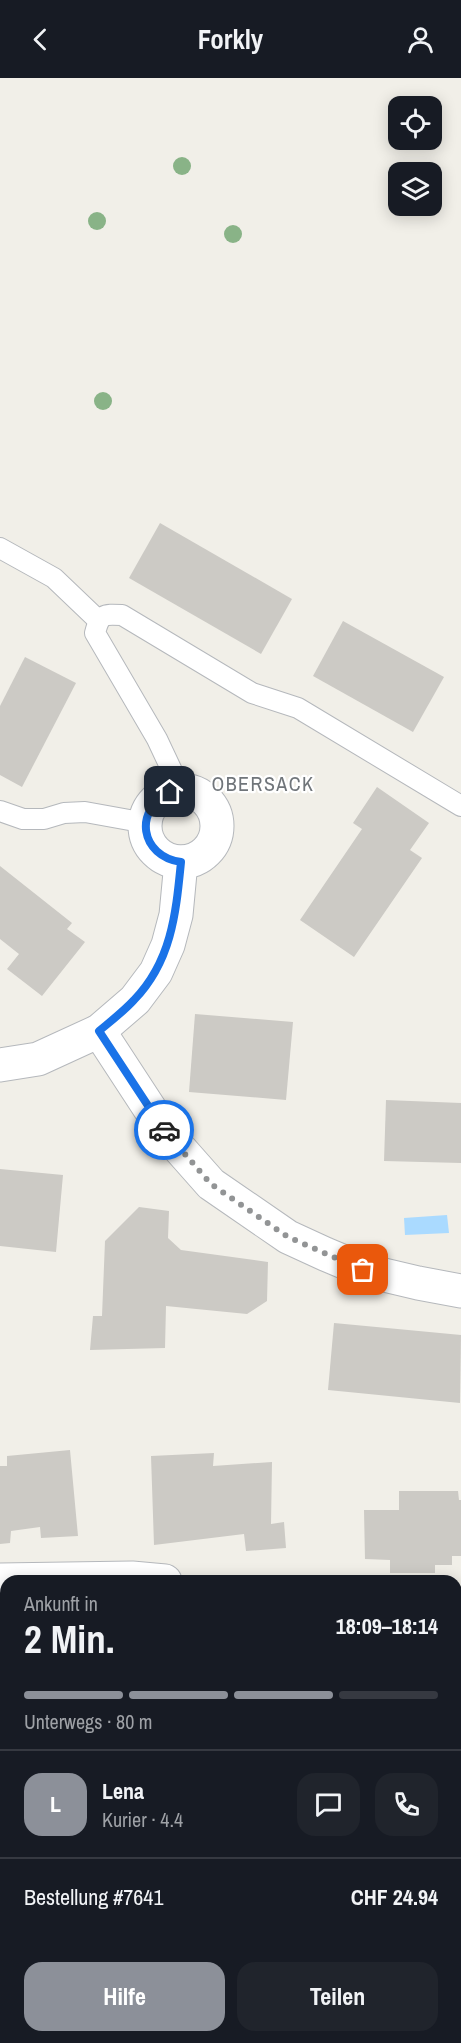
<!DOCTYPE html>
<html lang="de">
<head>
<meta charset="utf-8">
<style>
  body { margin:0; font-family:"Archivo Narrow",sans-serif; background:#20242c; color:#f1f3f6; height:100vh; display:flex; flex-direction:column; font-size:22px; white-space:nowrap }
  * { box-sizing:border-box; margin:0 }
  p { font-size:20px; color:#9ea1a6 }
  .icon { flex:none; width:33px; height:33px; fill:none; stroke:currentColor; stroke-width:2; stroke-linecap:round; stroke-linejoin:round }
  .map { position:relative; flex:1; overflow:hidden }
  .details { position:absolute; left:0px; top:1497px; width:462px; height:468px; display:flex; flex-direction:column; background:#171b24; border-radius:18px 18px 0 0; box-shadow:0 3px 15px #0003 }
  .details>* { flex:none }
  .fabs { position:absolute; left:388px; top:18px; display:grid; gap:12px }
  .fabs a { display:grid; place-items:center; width:54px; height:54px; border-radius:12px; background:#171b24; box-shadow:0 3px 15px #0003; font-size:30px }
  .pin { position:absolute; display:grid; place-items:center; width:51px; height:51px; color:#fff; margin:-26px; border-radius:12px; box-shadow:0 3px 9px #0006 }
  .courier { position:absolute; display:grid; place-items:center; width:60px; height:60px; margin:-30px; border:4px solid #1a73e8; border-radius:50%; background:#fff; color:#222; box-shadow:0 2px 8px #0007 }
  .head em { font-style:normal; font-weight:700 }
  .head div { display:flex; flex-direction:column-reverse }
  .head { display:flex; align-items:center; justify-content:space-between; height:102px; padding:0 24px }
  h1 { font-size:39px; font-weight:700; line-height:45px }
  .bar { display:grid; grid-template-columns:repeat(4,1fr); gap:9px 6px; align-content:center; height:72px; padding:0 24px }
  .bar i { height:8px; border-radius:4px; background:#363941 }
  .bar .active { background:#8c9099 }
  .bar p { grid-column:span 4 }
  .line { display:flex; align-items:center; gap:15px; padding:0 24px; border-top:2px solid #363941 }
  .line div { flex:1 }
  .round { display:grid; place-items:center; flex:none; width:63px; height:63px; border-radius:18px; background:#20242c }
  .cta { display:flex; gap:12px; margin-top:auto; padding:12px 24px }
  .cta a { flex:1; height:69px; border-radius:18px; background:#8c9099; color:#fff; font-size:24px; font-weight:700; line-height:69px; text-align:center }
  .cta a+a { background:#20242c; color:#f1f3f6 }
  header { display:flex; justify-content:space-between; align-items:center; height:78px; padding:0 24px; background:#171b24; font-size:27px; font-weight:700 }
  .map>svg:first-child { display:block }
  .water { fill:#aadaff }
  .building { fill:#cccac5 }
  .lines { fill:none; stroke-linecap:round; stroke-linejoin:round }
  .lane-casing { stroke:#b5b8bc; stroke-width:22 }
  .street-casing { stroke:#b5b8bc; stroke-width:35 }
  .lane { stroke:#fff; stroke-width:20 }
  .street { stroke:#fff; stroke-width:33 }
  .tree { fill:#89b387 }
  .done { stroke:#929495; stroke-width:6; stroke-dasharray:0 10.8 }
  .route { stroke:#1a73e8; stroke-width:8 }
  .labels { text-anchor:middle; stroke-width:4.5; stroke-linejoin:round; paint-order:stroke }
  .neighbourhood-label { font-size:20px; letter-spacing:1.5px; fill:#70757a; stroke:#fff }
</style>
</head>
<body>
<header><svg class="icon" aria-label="back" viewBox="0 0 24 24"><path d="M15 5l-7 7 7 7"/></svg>Forkly<svg class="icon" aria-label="person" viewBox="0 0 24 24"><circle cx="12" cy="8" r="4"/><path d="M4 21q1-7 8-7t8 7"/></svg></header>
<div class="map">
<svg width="461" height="1965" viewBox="0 0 461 1965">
  <rect width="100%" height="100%" fill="#f1efe8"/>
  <!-- water -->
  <polygon class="water" points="447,1137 449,1155 405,1157 404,1140"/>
  <!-- building -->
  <g class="building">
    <polygon points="160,445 292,521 261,576 129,500"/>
    <polygon points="343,543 444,599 413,654 313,598"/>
    <polygon points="25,579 76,605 22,709 0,697 0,628"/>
    <polygon points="377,709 429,745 410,772 422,780 354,879 300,842 362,751 353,745"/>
    <polygon points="0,788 72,845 67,851 85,864 42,918 7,891 19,876 0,861"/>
    <polygon points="195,936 293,944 286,1022 189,1014"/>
    <polygon points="386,1022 461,1025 461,1085 384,1083"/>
    <polygon points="0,1091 63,1097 56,1174 0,1168"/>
    <polygon points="139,1129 169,1133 168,1160 181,1172 268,1184 267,1223 247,1236 166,1228 165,1270 90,1272 93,1238 102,1238 105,1163"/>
    <polygon points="334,1245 461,1257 460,1325 328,1312"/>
    <polygon points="70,1372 78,1458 41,1460 40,1449 11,1453 10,1465 0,1466 0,1388 7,1388 7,1378"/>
    <polygon points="214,1375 213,1388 272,1384 271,1446 284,1444 286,1470 246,1473 244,1456 154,1467 151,1378"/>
    <polygon points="399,1413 458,1413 459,1422 461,1422 461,1478 452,1478 452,1487 435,1487 435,1495 390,1495 390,1482 365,1481 364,1432 399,1432"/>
    <rect x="0" y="1554" width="6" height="74"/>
    <polygon points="461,1698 461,1766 456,1766 456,1699"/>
    <polygon points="6,1748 6,1836 0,1836 0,1749"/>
    <polygon points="461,1916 461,1957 456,1958 456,1918"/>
    <polygon points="166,1959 257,1959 240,1965 168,1965"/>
    <polygon points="358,1959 455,1959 457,1965 360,1965"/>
  </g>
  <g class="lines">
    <!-- lane casing -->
    <g class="lane-casing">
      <g id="lane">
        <polyline points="0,470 54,500 98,542"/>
        <path d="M181,712L157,661L95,555C100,536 103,536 122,537L252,615L298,630L461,728"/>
        <polyline points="0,733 23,741 44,741 64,735 85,734 146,745"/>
        <polyline points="456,1665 461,1665"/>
      </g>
    </g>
    <!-- street casing -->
    <g class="street-casing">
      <g id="street">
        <circle cx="181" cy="748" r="36"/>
        <polyline points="99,953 165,1054 211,1106 288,1159 325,1176 363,1192 418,1205 461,1213"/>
        <polyline points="0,987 38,981 99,953 135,922 156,894 168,867 176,837 181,784"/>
        <polyline points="0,1502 132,1500 165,1503"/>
        <polyline points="456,1571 461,1573"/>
      </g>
    </g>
    <!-- lane -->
    <use href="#lane" class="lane"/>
    <!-- street -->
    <use href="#street" class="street"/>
  </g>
  <!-- trees -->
  <g class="tree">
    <circle cx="182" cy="88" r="9"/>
    <circle cx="97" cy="143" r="9"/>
    <circle cx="233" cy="156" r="9"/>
    <circle cx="103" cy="323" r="9"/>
  </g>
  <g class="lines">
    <!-- done -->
    <polyline class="done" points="164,1052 211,1106 288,1159 363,1192"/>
    <!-- route -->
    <path class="route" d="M164,1052L99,953C111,943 124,933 134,922C172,883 176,834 181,784C140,778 133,732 170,714"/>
  </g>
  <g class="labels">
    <!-- neighbourhood labels -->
    <g class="neighbourhood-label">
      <text x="263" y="713">OBERSACK</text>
    </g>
  </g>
</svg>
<div class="fabs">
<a><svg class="icon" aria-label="locate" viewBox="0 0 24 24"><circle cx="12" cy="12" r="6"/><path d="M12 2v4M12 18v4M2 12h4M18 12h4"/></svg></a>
<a><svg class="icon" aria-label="layers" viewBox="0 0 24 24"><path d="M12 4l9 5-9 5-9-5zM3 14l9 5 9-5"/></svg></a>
</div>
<div class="pin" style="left:363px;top:1192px;background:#ea580c"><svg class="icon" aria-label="bag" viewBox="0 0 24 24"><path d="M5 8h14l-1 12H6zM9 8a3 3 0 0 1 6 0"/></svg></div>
<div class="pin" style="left:170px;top:714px;background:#1f2937"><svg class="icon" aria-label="home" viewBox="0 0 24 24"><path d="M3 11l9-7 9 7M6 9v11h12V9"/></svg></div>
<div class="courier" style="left:164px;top:1052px"><svg class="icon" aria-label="car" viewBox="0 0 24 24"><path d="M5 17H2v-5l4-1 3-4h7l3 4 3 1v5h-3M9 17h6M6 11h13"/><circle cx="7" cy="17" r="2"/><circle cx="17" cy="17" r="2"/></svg></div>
<section class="details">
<div class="head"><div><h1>2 Min.</h1><p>Ankunft in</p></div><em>18:09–18:14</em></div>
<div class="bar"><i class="active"></i><i class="active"></i><i class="active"></i><i></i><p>Unterwegs · 80 m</p></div>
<div class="line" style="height:108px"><b class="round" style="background:#8c9099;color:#fff">L</b><div><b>Lena</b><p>Kurier · 4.4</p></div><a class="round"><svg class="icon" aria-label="chat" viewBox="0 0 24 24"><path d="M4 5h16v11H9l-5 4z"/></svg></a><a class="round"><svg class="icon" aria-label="phone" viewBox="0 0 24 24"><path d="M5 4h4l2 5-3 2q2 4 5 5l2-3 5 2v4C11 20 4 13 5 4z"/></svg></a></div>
<div class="line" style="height:78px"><div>Bestellung #7641</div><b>CHF 24.94</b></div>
<div class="cta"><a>Hilfe</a><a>Teilen</a></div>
</section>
</div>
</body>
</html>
